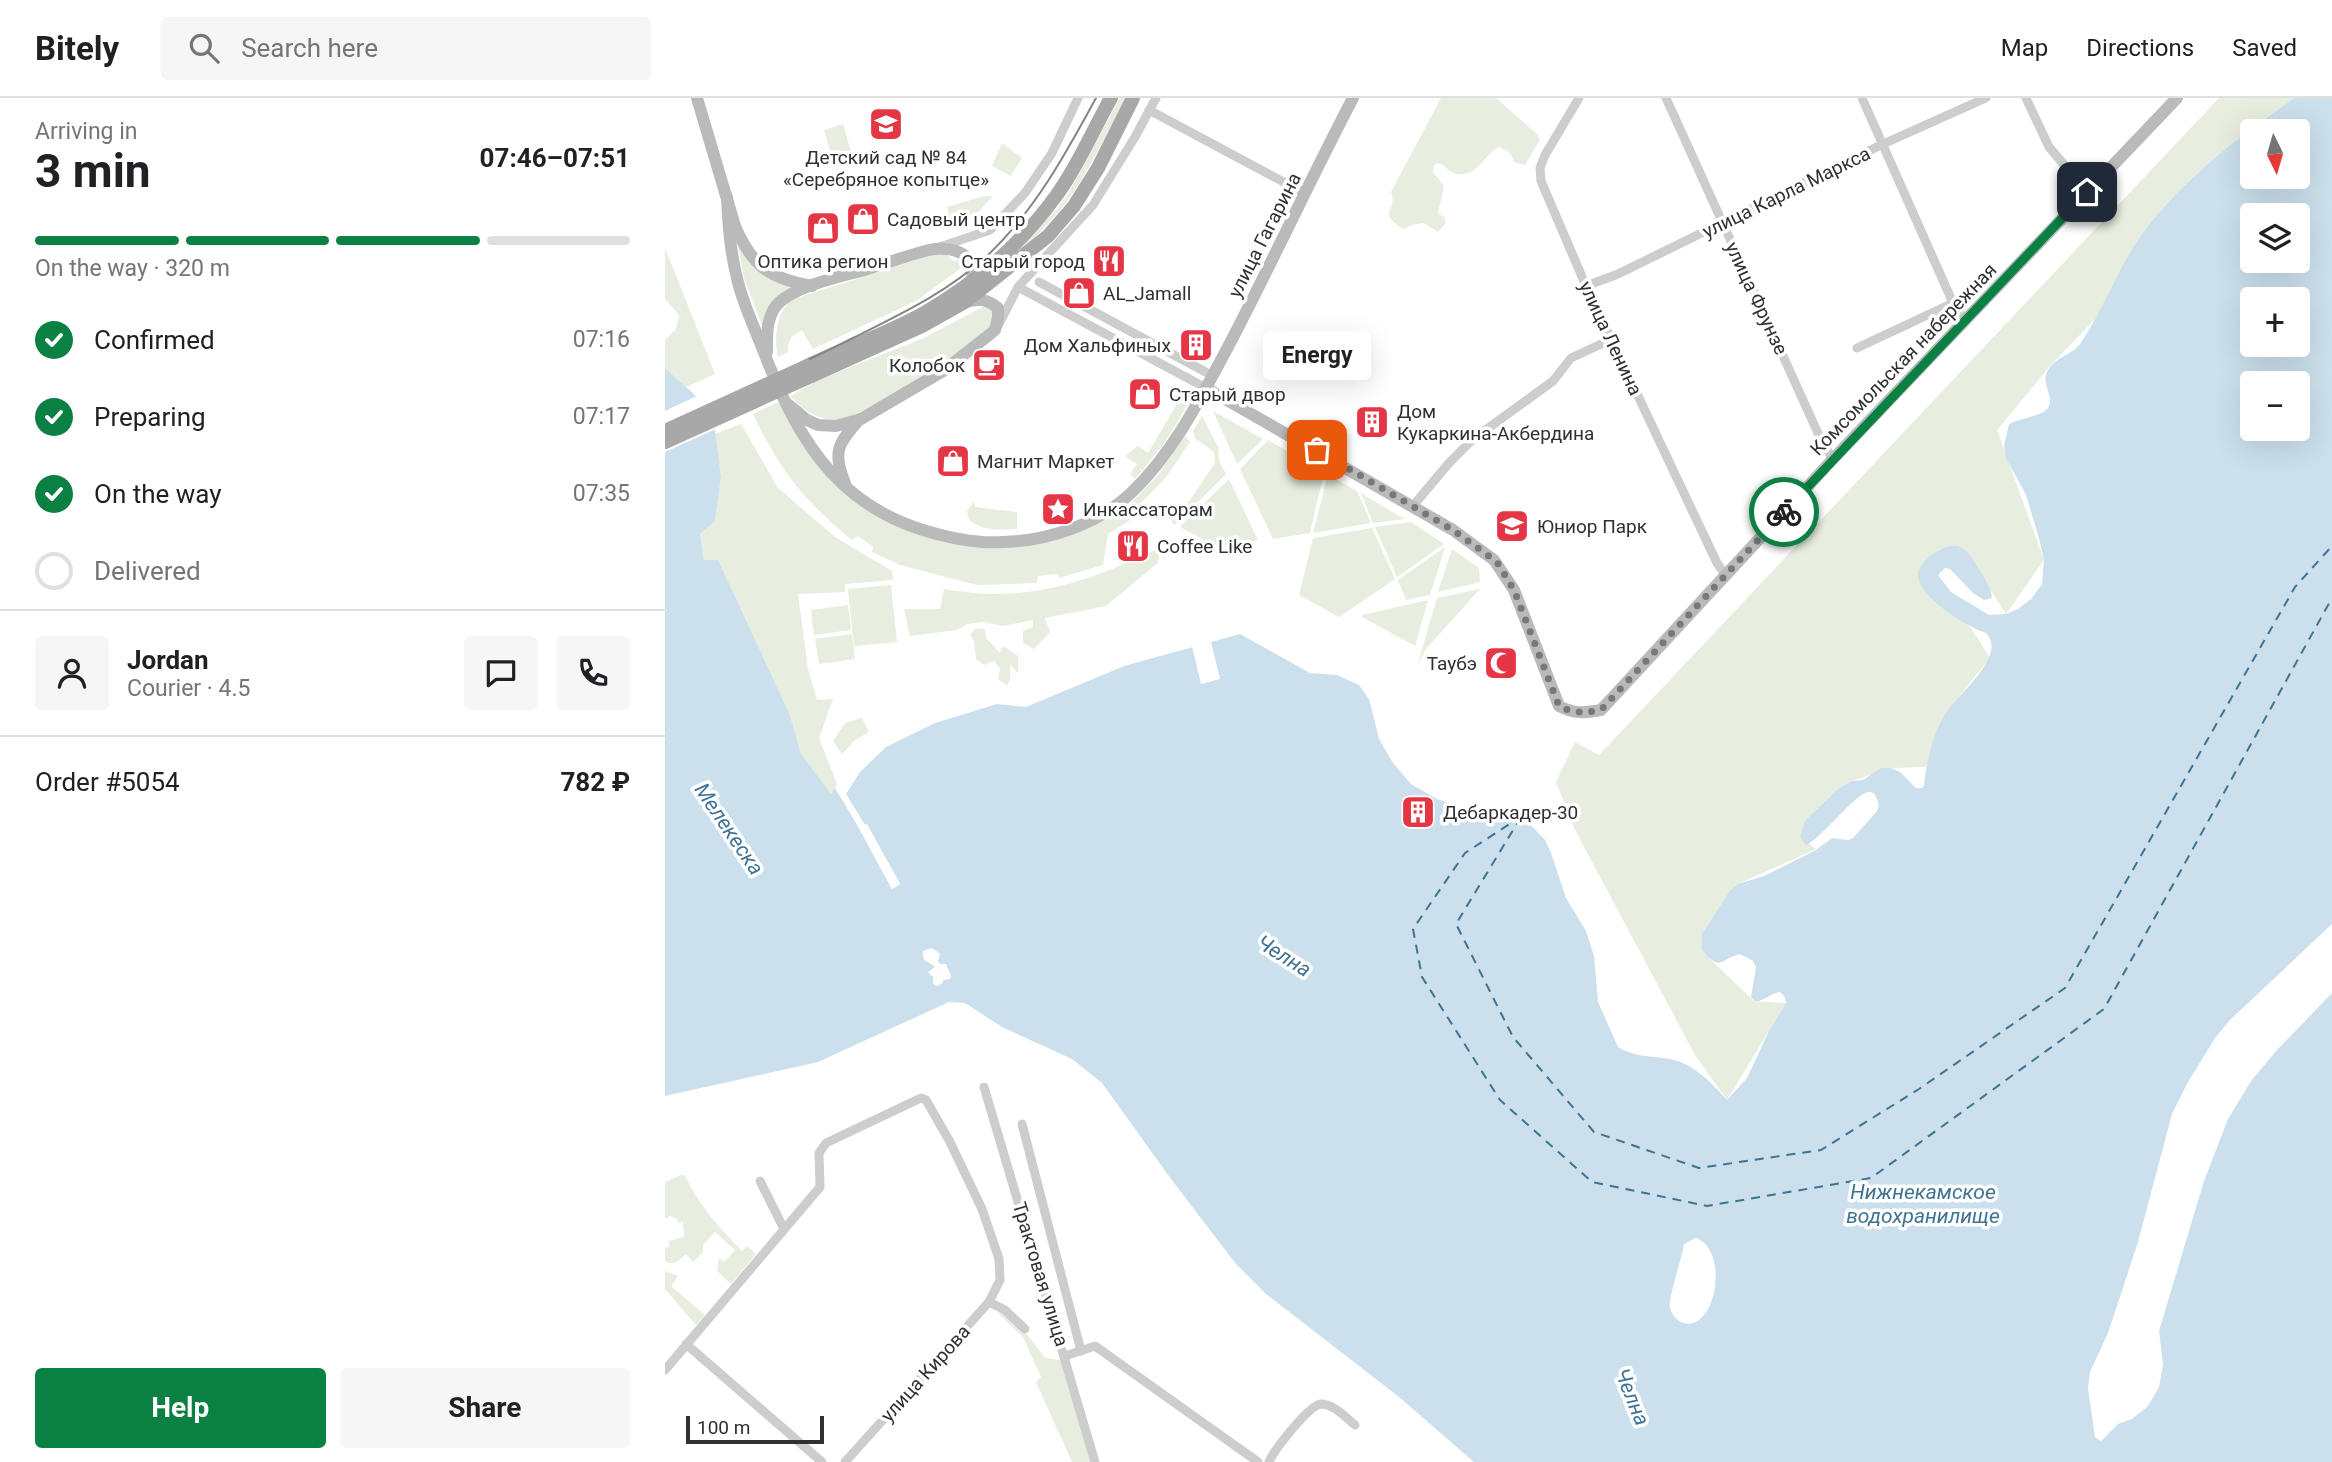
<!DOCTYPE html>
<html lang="en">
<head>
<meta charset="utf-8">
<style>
  body { margin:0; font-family:Roboto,sans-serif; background:#f6f6f6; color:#202124; height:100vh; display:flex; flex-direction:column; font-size:26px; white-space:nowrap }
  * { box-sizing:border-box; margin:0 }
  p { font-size:23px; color:#757577 }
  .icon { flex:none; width:38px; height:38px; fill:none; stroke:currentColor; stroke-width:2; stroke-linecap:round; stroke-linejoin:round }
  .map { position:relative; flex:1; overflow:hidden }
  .sheet { display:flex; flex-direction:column; background:#fff; width:665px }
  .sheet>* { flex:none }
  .needle { width:46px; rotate:175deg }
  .buttons { position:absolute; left:1575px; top:21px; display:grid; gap:14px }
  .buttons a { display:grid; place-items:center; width:70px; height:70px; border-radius:7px; background:#fff; box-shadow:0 7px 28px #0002; font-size:35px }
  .scale { position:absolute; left:21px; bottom:18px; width:138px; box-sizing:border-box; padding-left:7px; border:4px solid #303030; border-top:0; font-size:19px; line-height:24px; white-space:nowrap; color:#303030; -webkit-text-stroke:5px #fff; paint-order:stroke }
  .pin { position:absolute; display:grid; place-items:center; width:60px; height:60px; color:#fff; margin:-30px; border-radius:14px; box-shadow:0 4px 10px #0006 }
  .courier { position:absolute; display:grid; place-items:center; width:70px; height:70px; margin:-35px; border:5px solid #0b8043; border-radius:50%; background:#fff; color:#222; box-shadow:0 2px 9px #0007 }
  .bubble { position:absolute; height:49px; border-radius:7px; background:#fff; box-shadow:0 7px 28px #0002; font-size:23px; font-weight:700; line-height:49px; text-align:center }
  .overview em { font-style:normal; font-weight:700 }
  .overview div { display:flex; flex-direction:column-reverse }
  .overview { display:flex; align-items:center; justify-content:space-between; height:119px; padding:0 35px }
  h1 { font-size:46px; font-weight:700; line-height:52px }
  .bar { display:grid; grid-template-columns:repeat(4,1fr); gap:10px 7px; align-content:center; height:84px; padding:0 35px }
  .bar i { height:9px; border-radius:5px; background:#e0e0e0 }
  .bar .selected { background:#0b8043 }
  .bar p { grid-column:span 4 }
  .line { display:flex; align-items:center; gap:18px; padding:0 35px; border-top:2px solid #e0e0e0 }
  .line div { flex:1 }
  .round { display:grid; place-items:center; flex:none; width:74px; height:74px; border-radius:7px; background:#f6f6f6 }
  ol { padding:0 35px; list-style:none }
  li { display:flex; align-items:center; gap:21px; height:77px }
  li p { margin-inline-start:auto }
  li .icon { padding:7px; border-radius:50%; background:#0b8043; color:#fff; stroke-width:4 }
  li:last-child { color:#757577 }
  li i { width:38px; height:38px; border:4px solid #e0e0e0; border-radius:50% }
  .button { display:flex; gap:14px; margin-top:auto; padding:14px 35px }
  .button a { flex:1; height:80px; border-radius:7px; background:#0b8043; color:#fff; font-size:28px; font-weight:700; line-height:80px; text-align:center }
  .button a+a { background:#f6f6f6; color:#202124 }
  header { display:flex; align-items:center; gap:42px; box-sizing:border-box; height:98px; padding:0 35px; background:#fff; border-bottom:2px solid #e0e0e0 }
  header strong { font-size:33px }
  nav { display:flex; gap:38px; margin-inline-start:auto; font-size:24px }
  .search { width:490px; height:63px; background:#f6f6f6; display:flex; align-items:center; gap:18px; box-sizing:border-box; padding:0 24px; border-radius:7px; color:#757577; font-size:26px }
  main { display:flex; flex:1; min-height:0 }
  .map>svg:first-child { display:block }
  .green { fill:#e7eddf }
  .water { fill:#cbe0ec; fill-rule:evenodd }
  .pier { fill:#fff }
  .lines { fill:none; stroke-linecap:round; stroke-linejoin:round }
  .ferry { stroke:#3e7393; stroke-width:2; stroke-dasharray:9 7; stroke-linecap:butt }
  .street { stroke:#cdcdcd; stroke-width:9 }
  .secondary { stroke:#bababa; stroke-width:12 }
  .primary { stroke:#a8a8a8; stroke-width:14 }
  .tram { stroke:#858585; stroke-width:2 }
  .primary-bridge { stroke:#a8a8a8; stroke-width:14 }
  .done { stroke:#787878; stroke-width:7; stroke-dasharray:0 12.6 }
  .route { stroke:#0b8043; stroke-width:9 }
  .labels { text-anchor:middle; stroke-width:7; stroke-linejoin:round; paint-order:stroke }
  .poi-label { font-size:19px; fill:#303030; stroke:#fff; text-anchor:start }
  .street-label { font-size:19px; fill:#303030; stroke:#fff }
  .water-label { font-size:21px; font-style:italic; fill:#3e7393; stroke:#fff }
</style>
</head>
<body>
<header>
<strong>Bitely</strong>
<div class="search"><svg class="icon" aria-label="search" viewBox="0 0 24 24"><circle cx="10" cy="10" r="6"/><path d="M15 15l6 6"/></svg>Search here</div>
<nav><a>Map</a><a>Directions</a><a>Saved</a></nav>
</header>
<main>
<section class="sheet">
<div class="overview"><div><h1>3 min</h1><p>Arriving in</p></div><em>07:46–07:51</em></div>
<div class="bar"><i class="selected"></i><i class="selected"></i><i class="selected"></i><i></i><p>On the way · 320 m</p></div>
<ol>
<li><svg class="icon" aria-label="check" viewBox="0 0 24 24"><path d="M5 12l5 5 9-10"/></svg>Confirmed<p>07:16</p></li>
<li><svg class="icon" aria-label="check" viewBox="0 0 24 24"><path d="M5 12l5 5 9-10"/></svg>Preparing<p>07:17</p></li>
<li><svg class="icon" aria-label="check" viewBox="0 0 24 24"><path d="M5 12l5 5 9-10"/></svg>On the way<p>07:35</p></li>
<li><i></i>Delivered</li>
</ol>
<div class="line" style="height:126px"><a class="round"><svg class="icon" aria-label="person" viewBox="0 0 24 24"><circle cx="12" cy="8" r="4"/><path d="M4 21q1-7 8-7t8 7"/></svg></a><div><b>Jordan</b><p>Courier · 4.5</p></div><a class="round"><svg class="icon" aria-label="chat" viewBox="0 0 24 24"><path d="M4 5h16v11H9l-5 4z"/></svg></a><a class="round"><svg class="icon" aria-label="phone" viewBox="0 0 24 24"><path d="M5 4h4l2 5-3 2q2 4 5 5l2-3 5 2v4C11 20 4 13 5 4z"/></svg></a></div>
<div class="line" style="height:91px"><div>Order #5054</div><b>782 ₽</b></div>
<div class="button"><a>Help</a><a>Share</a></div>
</section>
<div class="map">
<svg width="1667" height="1364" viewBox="0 0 1667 1364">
  <rect width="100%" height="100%" fill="#fff"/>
  <!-- green -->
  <g class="green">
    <path d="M455,0H461C425,67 405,117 341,163L390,113L402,98Z"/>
    <path d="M776,0H831L873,37L875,42L860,67L849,64L845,55L835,49C819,55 814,79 792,76C784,75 781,67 773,65L769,67L768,74L779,88L773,115L780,120L781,125L773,134L759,125L746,127L738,131C711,113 733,115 726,94Z"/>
    <polygon points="1554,0 1629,0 1578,36 1432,219 1386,267 1332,332 1379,462 1341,516 1299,451 1253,483 1306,530 1325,560 1281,614 1261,669 1226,670 1187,683 1135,739 1151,751 1073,786 1044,860 1089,903 1121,905 1062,1002 1030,957 910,732 891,684 910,644 934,657"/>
    <polygon points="178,26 188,61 169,66 159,32"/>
    <polygon points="337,45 357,60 346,78 327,68"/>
    <polygon points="319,98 328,98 310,118 286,125 282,109"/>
    <path d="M71,137L116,186L126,190C108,198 105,218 100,235L79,180Z"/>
    <polygon points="0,150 50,276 21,289 0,270 0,242 11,231 14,217 0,201"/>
    <path d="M282,156L288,163L300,161L303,165L251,203L148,251L137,232C126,238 123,242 123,254L113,259C109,239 111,217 126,202L267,157Z"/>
    <path d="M323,206H326L330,225C291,257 252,284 208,307C196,313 181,323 167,322C150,320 135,310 126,298L153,282L259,240Z"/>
    <polygon points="515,301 523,306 498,347 470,381 465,376 472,366 460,358 473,348 483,355"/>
    <path d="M115,303L201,410L301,445L427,427L457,412L465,422L443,436L438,467L394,480L393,476L373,478L372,485L312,487L235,467L207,454L208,449L193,438L187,442C138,402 115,372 88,316Z"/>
    <polygon points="548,313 598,341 572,366"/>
    <polygon points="537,318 553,349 554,363 561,376 510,427 506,424 518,412 550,365 549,354 530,340 528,333"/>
    <polygon points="76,326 113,390 170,439 227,473 228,482 180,486 180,494 133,496 143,571 152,602 168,601 154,640 172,686 166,697 136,656 125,617 53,463 39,462 35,436 50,423 56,379 50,336"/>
    <polygon points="520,338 525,344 499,382 471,410 465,406 493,377"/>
    <polygon points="603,342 659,374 645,435 608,441 575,371"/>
    <polygon points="663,377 692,393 706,425 648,435"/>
    <polygon points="564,381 593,442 552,449 515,429"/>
    <polygon points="696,395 739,421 708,425"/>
    <path d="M309,403L310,409L352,414V431C334,432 319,433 304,422L302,413Z"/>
    <polygon points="746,424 779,446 732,479 710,429"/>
    <polygon points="707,430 730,481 674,519 634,497 648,440"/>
    <polygon points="780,449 765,497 741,502 733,482"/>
    <path d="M495,450L493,465L441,508L380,520L385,534L369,551L358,545V533L368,529V522L338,528L318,524L302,526L292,532L245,538L239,511H275L279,491C295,493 312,496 328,496C391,496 439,476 495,450Z"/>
    <polygon points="787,451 814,470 815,484 773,494"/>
    <polygon points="226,487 232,544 189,548 183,491"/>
    <polygon points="815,491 760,552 752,569 772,500"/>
    <polygon points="763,502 750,548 697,519 697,517"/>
    <polygon points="183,507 186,532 149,537 146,512"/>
    <polygon points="311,530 320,531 321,540 335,555 338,548 353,558 353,575 345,566 345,582 342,588 333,581 335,571 329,563 319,567 311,561 309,543 305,537"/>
    <polygon points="187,536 190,561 154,566 150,541"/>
    <polygon points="197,620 204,634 189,643 177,656 168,643 180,625"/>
    <path d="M16,1077H20C33,1107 54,1129 76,1152L78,1153L82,1148L91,1156L66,1186L52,1173L54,1160L59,1164L70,1152L50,1134L38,1147V1154L28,1164L21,1156L10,1165H3L0,1163V1150L4,1149V1143L19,1139L18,1124L13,1125L12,1121L5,1118L0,1121V1084Z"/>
    <polygon points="0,1173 13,1178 6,1188 40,1217 31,1227 0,1191"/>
    <path d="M332,1214C349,1217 370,1246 380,1260L396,1262L426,1364H407L371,1284L376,1279L358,1239Z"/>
  </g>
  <!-- water -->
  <path class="water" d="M1629,0H1667V826L1565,922L1550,940L1523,984L1507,1016L1473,1144L1443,1235L1425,1274L1423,1290L1430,1339L1436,1343L1453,1326L1467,1321L1483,1308L1494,1289L1498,1267L1494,1233L1539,1083L1563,1021L1586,983L1612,952L1667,895V1364H809L734,1299L601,1196L571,1166L506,1081L437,985L407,961L337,929L300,905L284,904L153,964L0,998V270L30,297L50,332L56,379L50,423L35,436L39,462H53L125,617L136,656L166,696L170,690L177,699L227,791L235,786L202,727H200L181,696L195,674L221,649L270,625L332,606L361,609L459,568L575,536L645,575L672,577L694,587L704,601L714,641L728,665L746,686L772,701L825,718H857L880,742L886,755L901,800L921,833L929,858L933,904L953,949C969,959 987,958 1005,961C1028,965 1048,986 1062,1002L1082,980L1104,933L1121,905L1120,899L1115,894C1105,895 1099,904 1090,903L1086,899L1091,869L1088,863L1075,856C1054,862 1056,874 1037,852V836L1065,793L1073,786L1099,778L1151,752L1167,740L1183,742L1188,740L1212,713L1214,708C1213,703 1211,696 1206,694C1194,690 1158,740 1141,747L1135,739L1140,723L1173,691L1187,683L1198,682L1216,670H1226L1235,674L1251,690H1257L1259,687C1261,664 1269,632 1282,613C1294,595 1343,557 1321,535C1302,529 1254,499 1253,478C1252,464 1278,446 1292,448C1301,449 1309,463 1314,471C1319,480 1326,489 1327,500L1319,502L1308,495L1285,471L1280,470L1273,477L1286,494L1324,517L1341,516L1353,511L1366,501L1377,486L1379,462L1374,440L1361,397L1341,360L1339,348L1344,326C1354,320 1378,318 1383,310C1390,299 1376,286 1382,274C1390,258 1408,258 1417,243C1441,207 1454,166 1481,131C1522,78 1575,38 1629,0ZM1587,33H1633V79H1587ZM1587,117H1633V163H1587ZM1587,201H1633V247H1587ZM1587,285H1633V331H1587ZM267,850L275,856L273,863L275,866H281L286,878L285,881L278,882V885L272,888L268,886V879L263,874L270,869C263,862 257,865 258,853ZM1031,1140C1067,1153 1049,1242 1014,1223C1010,1220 1006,1215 1005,1210C1003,1199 1017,1161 1019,1146Z"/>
  <!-- pier -->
  <g class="pier">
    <polygon points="34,297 53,330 0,354 0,313"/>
    <polygon points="546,544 555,581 536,586 527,548"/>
    <polygon points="172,687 181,696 199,727 202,726 235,786 227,791 194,730 170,690"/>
  </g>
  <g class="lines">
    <!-- ferry -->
    <g class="ferry">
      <polyline points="857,718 800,755 748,831 757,879 835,1002 927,1084 1042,1108 1206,1080 1439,911 1667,500"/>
      <polyline points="856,719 791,826 848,939 929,1034 1034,1070 1156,1052 1254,991 1400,890 1630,489 1667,448"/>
    </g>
    <!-- street -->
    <g class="street">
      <polyline points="914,0 880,57 875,70 876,83 921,188 1052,465 1061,478"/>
      <polyline points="1001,0 1157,344 1168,361"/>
      <polyline points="1197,0 1288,205 1301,223"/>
      <polyline points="1361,0 1384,49 1422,94"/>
      <polyline points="484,12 641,96"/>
      <polyline points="275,149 325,132 360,95 387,55 413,0"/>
      <polyline points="374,184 548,278"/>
      <polyline points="921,188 953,176 1218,46 1321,0"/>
      <polyline points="353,189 541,290"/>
      <polyline points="333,228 353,189 428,107 470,39 491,0"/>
      <polyline points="1192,250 1288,205"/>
      <polyline points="747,409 784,365 807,342 888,283 906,260 947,241"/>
      <polyline points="319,989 430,1364"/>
      <polyline points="357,1026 416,1253"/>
      <polyline points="95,1083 119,1131"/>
      <polyline points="324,1204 340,1212 360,1231"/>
      <polyline points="21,1246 157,1364"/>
      <polyline points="400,1258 430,1248 593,1364"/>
      <polyline points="0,1272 155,1089 154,1055 161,1045 256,1000 261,1002 285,1044 317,1111 334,1161 335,1182 324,1204 180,1364"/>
      <path d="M604,1364C609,1352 644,1307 656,1306C669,1306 681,1320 690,1327"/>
    </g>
    <!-- secondary -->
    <g class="secondary">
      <path d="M32,0L70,128C87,168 105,181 147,188"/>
      <path d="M62,99C63,126 65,153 72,180C77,204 89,228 98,252C130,334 167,404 258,432C284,440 310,446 338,444C383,443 434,426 467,394C509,354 536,299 563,249C606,167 645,82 688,0"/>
      <path d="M102,254C102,238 101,221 111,208C128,187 181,178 206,170C225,164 244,157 264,152C287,147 318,157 305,186"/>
      <path d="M541,290L788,432L829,462L849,492L894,608C909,616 919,615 936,612L1168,361L1512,0"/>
      <path d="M124,307L142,322L153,327L171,328L196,321L278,273L324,237L330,232L333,220V210C321,200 314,201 300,204"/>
      <path d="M180,385C167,354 173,345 195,321"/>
    </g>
    <!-- primary -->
    <g class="primary">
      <path d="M142,268C181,250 223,235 259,215C311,185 356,146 391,98C413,68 428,32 446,0"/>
      <polyline points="146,278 259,227 300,204 383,138 409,108 433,70 468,0"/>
    </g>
    <!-- tram -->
    <path class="tram" d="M0,327C63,299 126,271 188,240C236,216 283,194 323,157C370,112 400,57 431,0"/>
    <!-- primary-bridge -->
    <g class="primary-bridge">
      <polyline points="0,333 142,268"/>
      <polyline points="0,344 146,278"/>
    </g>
  </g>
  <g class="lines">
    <!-- done -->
    <path class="done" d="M652,352L788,432L832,464L849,492L894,608C909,616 919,615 936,612L1119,414"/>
    <!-- route -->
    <polyline class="route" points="1119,414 1422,94"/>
  </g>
  <!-- icons -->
  <defs>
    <g id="school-square" transform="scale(1.75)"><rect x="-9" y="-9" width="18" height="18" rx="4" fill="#e43644" stroke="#fff"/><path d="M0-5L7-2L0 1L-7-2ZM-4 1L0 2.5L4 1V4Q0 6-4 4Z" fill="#fff"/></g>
    <g id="shop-square" transform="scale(1.75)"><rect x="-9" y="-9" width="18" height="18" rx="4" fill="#e43644" stroke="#fff"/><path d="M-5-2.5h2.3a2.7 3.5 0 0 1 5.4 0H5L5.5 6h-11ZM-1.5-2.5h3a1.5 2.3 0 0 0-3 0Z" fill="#fff"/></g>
    <g id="restaurant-square" transform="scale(1.75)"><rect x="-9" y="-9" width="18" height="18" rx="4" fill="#e43644" stroke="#fff"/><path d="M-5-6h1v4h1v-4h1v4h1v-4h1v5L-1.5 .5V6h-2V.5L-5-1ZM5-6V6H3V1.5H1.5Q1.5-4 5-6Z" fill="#fff"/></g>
    <g id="building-square" transform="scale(1.75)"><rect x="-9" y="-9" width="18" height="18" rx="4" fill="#e43644" stroke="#fff"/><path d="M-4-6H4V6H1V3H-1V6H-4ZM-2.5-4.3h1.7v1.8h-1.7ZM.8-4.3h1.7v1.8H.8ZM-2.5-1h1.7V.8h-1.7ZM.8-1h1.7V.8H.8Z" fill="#fff"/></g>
    <g id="cafe-square" transform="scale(1.75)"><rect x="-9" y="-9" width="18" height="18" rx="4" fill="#e43644" stroke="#fff"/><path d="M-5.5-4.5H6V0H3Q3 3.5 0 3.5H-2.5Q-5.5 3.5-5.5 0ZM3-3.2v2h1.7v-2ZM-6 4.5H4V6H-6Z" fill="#fff"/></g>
    <g id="sight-square" transform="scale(1.75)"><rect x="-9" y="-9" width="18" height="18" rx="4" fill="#e43644" stroke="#fff"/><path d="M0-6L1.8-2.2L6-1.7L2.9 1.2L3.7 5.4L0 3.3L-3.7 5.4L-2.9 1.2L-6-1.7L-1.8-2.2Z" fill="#fff"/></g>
    <g id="mosque-square" transform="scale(1.75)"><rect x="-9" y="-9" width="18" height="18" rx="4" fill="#e43644" stroke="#fff"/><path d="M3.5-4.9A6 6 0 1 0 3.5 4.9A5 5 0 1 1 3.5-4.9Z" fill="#fff"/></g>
  </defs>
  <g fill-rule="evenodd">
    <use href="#school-square" x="221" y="26"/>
    <use href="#shop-square" x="198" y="121"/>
    <use href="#shop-square" x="158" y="130"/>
    <use href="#restaurant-square" x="444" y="163"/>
    <use href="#shop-square" x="414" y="195"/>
    <use href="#building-square" x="531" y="247"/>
    <use href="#cafe-square" x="324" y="267"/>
    <use href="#shop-square" x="480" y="296"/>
    <use href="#building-square" x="707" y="324"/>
    <use href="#shop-square" x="288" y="363"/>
    <use href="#sight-square" x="393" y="411"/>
    <use href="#school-square" x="847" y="428"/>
    <use href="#restaurant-square" x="468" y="448"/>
    <use href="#mosque-square" x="836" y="565"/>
    <use href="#building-square" x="753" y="714"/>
  </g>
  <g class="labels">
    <!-- poi labels -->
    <g class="poi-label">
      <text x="221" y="66" text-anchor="middle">Детский сад № 84<tspan x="221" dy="22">«Серебряное копытце»</tspan></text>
      <text x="222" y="128">Садовый центр</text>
      <text x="158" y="170" text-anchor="middle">Оптика регион</text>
      <text x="420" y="170" text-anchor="end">Старый город</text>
      <text x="438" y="202">AL_Jamall</text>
      <text x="506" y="254" text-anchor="end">Дом Хальфиных</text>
      <text x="300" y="274" text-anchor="end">Колобок</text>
      <text x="504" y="303">Старый двор</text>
      <text x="732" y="320">Дом<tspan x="732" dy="22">Кукаркина-Акбердина</tspan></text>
      <text x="312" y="370">Магнит Маркет</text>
      <text x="418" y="418">Инкассаторам</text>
      <text x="872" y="435">Юниор Парк</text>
      <text x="492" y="455">Coffee Like</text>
      <text x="812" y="572" text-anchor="end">Таубэ</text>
      <text x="778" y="721">Дебаркадер-30</text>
    </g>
    <!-- street labels -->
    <g class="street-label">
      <text transform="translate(1121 94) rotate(-26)" y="7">улица Карла Маркса</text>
      <text transform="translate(599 137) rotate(-63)" y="7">улица Гагарина</text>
      <text transform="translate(1092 200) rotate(65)" y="7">улица Фрунзе</text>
      <text transform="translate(946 240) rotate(65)" y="7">улица Ленина</text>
      <text transform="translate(1238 261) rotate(-46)" y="7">Комсомольская набережная</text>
      <text transform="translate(376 1176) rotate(73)" y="7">Трактовая улица</text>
      <text transform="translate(260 1275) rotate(-48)" y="7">улица Кирова</text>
    </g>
    <!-- water labels -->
    <g class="water-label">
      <text transform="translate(64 731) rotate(56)" y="7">Мелекеска</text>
      <text transform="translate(619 858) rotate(32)" y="7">Челна</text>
      <text x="1258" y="1101">Нижнекамское<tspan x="1258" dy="24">водохранилище</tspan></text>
      <text transform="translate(967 1299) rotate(68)" y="7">Челна</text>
    </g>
  </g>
</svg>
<div class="buttons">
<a><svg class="needle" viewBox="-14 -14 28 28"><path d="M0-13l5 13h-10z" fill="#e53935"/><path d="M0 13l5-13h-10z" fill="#757577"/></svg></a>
<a><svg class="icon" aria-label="layers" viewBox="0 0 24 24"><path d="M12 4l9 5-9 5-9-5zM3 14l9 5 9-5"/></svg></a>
<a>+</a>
<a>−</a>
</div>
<div class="scale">100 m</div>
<div class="pin" style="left:652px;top:352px;background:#ea580c"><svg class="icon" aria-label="bag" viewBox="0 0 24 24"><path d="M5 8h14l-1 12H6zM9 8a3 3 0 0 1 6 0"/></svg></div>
<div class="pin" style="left:1422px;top:94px;background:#1f2937"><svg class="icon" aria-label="home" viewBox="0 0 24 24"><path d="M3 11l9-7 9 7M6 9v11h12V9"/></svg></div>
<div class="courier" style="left:1119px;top:414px"><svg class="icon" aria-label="bike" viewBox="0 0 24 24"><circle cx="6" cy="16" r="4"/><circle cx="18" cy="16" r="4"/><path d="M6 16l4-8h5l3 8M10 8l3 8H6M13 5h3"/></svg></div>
<div class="bubble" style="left:598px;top:233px;width:108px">Energy</div>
</div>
</main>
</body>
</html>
